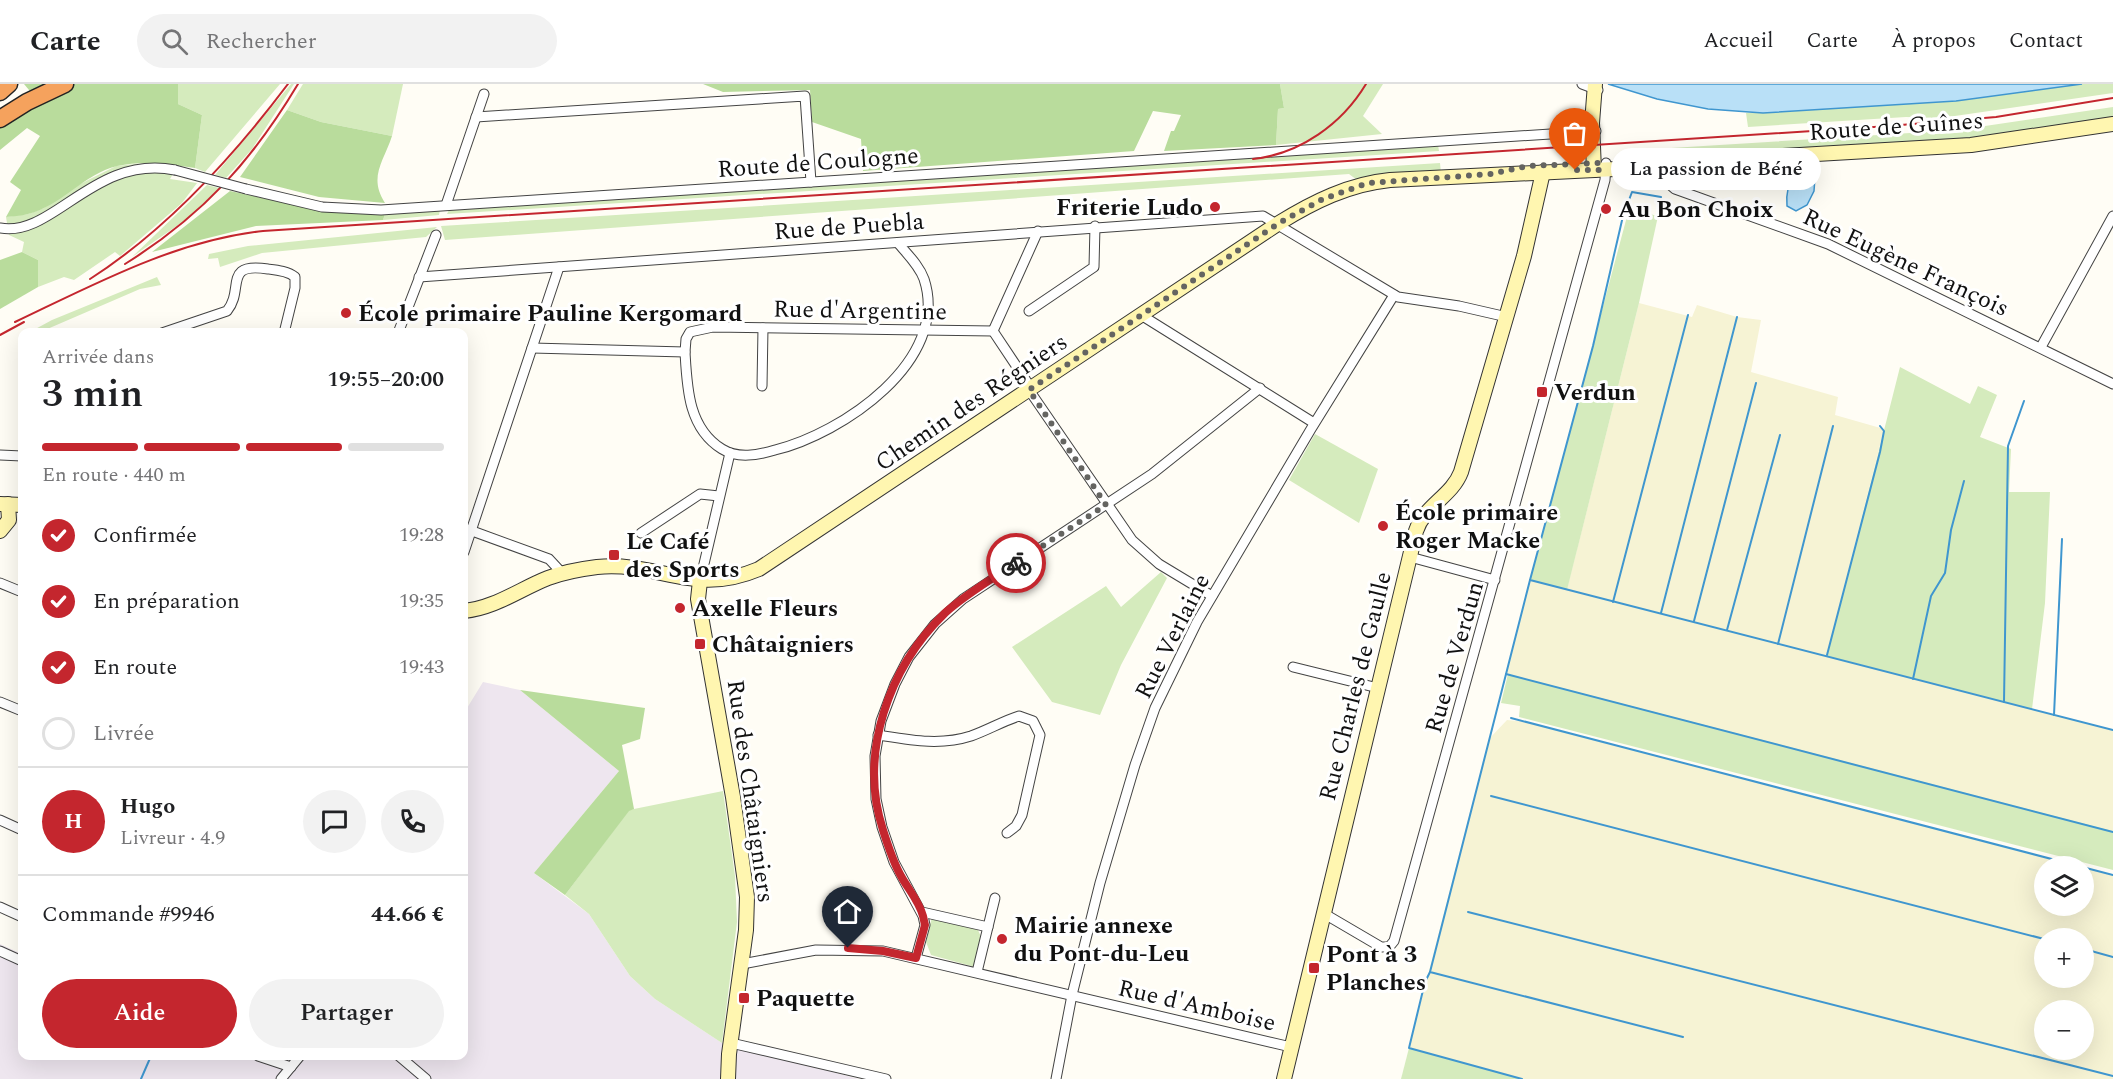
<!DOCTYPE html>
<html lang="fr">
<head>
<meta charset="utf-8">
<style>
  body { margin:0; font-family:Spectral,serif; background:#f2f2f2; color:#202124; height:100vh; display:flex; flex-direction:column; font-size:22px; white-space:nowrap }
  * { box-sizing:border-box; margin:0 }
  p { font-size:20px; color:#757577 }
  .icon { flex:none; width:33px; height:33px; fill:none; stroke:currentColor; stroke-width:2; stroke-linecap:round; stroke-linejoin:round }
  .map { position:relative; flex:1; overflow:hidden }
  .panel { position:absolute; left:18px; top:244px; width:450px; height:732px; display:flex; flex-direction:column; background:#fff; border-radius:12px; box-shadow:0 6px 24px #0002 }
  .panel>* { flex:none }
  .buttons { position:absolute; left:2034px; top:772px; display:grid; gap:12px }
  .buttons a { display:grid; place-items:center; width:60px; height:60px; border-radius:50%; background:#fff; box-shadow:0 6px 24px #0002; font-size:30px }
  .pin { position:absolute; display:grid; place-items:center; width:51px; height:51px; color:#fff; margin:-62px -26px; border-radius:50% 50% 50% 0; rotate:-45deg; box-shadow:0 0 6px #0007 }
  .pin .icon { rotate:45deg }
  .courier { position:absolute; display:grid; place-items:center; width:60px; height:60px; margin:-30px; border:4px solid #c4262e; border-radius:50%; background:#fff; color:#222; box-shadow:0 2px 8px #0007 }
  .bubble { position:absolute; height:42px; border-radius:21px; background:#fff; box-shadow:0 6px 24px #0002; font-size:20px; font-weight:600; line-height:42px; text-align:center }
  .head em { font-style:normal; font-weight:600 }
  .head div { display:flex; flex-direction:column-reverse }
  .head { display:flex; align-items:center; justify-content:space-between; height:102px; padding:0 24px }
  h1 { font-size:39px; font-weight:600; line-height:45px }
  .bar { display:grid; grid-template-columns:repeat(4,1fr); gap:9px 6px; align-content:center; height:72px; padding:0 24px }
  .bar i { height:8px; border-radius:4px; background:#e0e0e0 }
  .bar .active { background:#c4262e }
  .bar p { grid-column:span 4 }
  .line { display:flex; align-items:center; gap:15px; padding:0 24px; border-top:2px solid #e0e0e0 }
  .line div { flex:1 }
  .round { display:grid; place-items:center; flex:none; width:63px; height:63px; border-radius:32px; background:#f2f2f2 }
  ol { padding:0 24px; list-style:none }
  li { display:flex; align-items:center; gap:18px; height:66px }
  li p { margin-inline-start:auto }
  li .icon { padding:6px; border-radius:50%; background:#c4262e; color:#fff; stroke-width:4 }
  li:last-child { color:#757577 }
  li i { width:33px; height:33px; border:3px solid #e0e0e0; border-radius:50% }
  .cta { display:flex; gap:12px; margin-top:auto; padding:12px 24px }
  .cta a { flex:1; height:69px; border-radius:36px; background:#c4262e; color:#fff; font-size:24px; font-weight:600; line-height:69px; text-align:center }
  .cta a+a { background:#f2f2f2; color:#202124 }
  header { display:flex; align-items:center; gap:36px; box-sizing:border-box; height:84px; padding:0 30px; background:#fff; border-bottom:2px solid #e0e0e0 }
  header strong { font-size:28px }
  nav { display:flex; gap:33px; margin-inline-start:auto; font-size:21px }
  .search { width:420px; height:54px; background:#f2f2f2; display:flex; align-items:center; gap:15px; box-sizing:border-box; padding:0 21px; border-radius:33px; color:#757577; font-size:22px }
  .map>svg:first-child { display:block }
  .industrial { fill:#eee6ef }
  .farmland { fill:#f6f3d4; fill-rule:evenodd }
  .green { fill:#d5ebbd }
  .forest { fill:#b9dc9c }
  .water { fill:#b9e0f7; stroke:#3f96cf; stroke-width:1.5 }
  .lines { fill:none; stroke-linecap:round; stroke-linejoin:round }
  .stream { stroke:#3f96cf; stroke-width:2 }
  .street-casing { stroke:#444; stroke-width:11 }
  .secondary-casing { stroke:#333; stroke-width:16 }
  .highway-casing { stroke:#222; stroke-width:19 }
  .street { stroke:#fff; stroke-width:9 }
  .secondary { stroke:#fff6b0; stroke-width:14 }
  .highway { stroke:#f5a25d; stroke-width:16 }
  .rail { stroke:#c4262e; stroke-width:2 }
  .street-bridge-casing { stroke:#444; stroke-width:11; stroke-linecap:butt }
  .street-bridge { stroke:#fff; stroke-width:9 }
  .done { stroke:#646461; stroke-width:6; stroke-dasharray:0 10.8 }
  .route { stroke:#c4262e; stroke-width:8 }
  .poi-dot { fill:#c4262e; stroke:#fff; stroke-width:2 }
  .labels { text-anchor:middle; stroke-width:6; stroke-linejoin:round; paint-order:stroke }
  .street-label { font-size:24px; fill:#111; stroke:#fff }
  .poi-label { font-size:24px; font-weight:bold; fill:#111; stroke:#fff; text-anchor:start }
</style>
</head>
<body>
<header>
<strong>Carte</strong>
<div class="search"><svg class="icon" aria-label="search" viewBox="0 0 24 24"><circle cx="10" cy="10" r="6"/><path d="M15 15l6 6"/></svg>Rechercher</div>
<nav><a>Accueil</a><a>Carte</a><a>À propos</a><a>Contact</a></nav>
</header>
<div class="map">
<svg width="2113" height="995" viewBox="0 0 2113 995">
  <rect width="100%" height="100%" fill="#fffdf5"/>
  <!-- industrial -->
  <polygon class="industrial" points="483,598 520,606 619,687 534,789 589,830 630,892 655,915 722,959 859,995 0,995 0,860 22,870 22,972 464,972 464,629"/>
  <!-- farmland -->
  <g class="farmland">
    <polygon points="1639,219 1692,233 1697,221 1737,233 1761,236 1751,288 1838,313 1835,331 1884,345 1827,572 2113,646 2113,747 1506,590 1530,496 1567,505"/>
    <path d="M1507,636L1526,638L2113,791V995H1517L1409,964L1489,655ZM2044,783H2084V822H2044ZM2044,855H2084V894H2044ZM2044,927H2084V966H2044Z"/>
  </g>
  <!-- green -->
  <g class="green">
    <polygon points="178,0 280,0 205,88 195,84 202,31 178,20"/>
    <polygon points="291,0 294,0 252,65 226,94 215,91"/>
    <polygon points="303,0 403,0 392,52 321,38 287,26"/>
    <polygon points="1280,0 1383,0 1363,32 1382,50 1276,61 1278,25 1284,24"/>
    <polygon points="2082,0 2113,0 2113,9 1941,34 1906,33 1748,43 1746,29 1956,17"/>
    <polygon points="2113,23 2113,35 2010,52 1682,72 1655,69 1655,65 1958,46"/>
    <polygon points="1438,61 1439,67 447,130 449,126"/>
    <polygon points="155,78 178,81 170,95 197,99 182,119 120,172 115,168 74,196 64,193 38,203 38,176 22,168 24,158 9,151 6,133 28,130 44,124 78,101 116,82"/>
    <polygon points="1440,79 1441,89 1357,96 1349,90 445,156 441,142"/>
    <polygon points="207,101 219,104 191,132 132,173"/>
    <polygon points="1629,125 1658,132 1639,219 1567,506 1530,496"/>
    <polygon points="440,126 439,131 383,136 385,130"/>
    <polygon points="437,143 426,153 262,169 220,183 218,174 208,175 209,170 248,162"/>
    <polygon points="157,193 161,201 140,205 38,249 28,249 52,236"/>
    <polygon points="1900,283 1970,320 1978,302 1997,311 1980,353 2011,365 2009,408 2050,408 2045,519 2032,625 1827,572"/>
    <polygon points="1315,350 1378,385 1359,439 1289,396"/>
    <polygon points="1161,488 1167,494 1121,581 1100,631 1052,618 1012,563 1106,502 1121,523"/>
    <polygon points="1508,590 2113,747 2113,786 1519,633 1520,622 1501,619"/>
    <polygon points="723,707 735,792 737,838 722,959 655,915 630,892 589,830 565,811 629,726"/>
    <polygon points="932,833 978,846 982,855 975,883 931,871 926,858"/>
    <polygon points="1409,964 1518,994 1517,995 1401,995"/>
  </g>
  <!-- forest -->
  <g class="forest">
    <path d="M24,0H178V20L202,31L195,84C169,80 144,76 117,82C84,90 61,122 28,130C21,132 13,132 6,133L21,106L10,98L40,52L27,44L0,66V41L39,18Z"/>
    <polygon points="703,0 1280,0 1284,24 1278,25 1276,61 1164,67 1171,47 1174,47 1181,31 1153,27 1134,67 863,87 861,55 812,38 810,6 723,8"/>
    <path d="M287,26L321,38L392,52C384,77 368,93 385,119L319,113L240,93Z"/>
    <polygon points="230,107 318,126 385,130 383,136 256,142 152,168"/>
    <polygon points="22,168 38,176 38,203 0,225 0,176"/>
    <polygon points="520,606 645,624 640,655 622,661 634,725 629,727 565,811 534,789 619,687"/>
  </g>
  <!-- water -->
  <g class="water">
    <polygon points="1608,0 2082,0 1956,17 1763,29 1708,25 1657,15"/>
    <path d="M1797,87L1815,93L1814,107L1807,121L1796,127L1787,122C1786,111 1788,95 1797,87Z"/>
  </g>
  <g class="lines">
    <!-- stream -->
    <g class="stream">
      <polyline points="1661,113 1632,108 1623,132 1593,262 1530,496 2113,646"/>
      <polyline points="1530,496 1430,888 1683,953"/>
      <polyline points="1613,518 1688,231"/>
      <polyline points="1661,529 1737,233"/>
      <polyline points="1694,537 1756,299"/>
      <polyline points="1727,546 1780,351"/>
      <polyline points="1778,560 1833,342"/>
      <polyline points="1827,571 1880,368 1884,347 1880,342"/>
      <polyline points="1506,590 2113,748"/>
      <polyline points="1913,595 1931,512 1945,489 1951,446 1964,397"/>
      <polyline points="2004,618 2008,362 2024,317"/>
      <polyline points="2054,631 2062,455"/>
      <polyline points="1511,634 2113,791"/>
      <polyline points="1491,712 2044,855"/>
      <polyline points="1468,828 2113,992"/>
      <polyline points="2084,865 2113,873"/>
      <polyline points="1430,888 1425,898 1409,964 1522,995"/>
      <polyline points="141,995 151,972"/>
    </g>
    <!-- street casing -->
    <g class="street-casing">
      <g id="street">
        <polyline points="1582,0 1598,6"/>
        <polyline points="476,33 805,12 811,98"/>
        <polyline points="1662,76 1668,99 1675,105 1828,160 2113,300"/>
        <polyline points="246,105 322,123 381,126 1596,47"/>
        <polyline points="446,121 484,10"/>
        <path d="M0,144C53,154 94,70 175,86"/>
        <polyline points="419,193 1263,132 1398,213 1459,222 1507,233"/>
        <polyline points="1029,227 1094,183 1095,142"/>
        <polyline points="1141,231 1314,339"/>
        <polyline points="993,247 1038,147"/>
        <polyline points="993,247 1031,304"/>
        <path d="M162,249L227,227C245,205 222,178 268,185C277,186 288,187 295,193V204L284,249"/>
        <polyline points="398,249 436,151"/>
        <polyline points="2041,263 2113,132"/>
        <polyline points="532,264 685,268 686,255 690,248 713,243 993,247"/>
        <path d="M685,268C687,303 688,344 722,365C738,375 758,371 775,366C841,350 951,277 924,195C919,181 907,170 898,159"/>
        <polyline points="762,302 763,244"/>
        <polyline points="1029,306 1132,456 1159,480 1212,512"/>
        <polyline points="0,371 22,372"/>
        <polyline points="464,444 549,475 562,489"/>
        <polyline points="641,449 700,410 719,412"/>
        <polyline points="464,468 559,183"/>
        <polyline points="1410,473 1495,496"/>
        <polyline points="700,497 730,369"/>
        <polyline points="0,499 22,508"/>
        <polyline points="1293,583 1378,604"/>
        <polyline points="0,618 22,627"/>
        <path d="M878,651C910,656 940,662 971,652C988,646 1003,637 1019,632L1033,637L1040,651L1022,731L1016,742L1007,749"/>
        <polyline points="0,736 22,746"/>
        <polyline points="0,823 22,833"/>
        <polyline points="922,828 988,843"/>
        <polyline points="1323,829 1381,863 1389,863 1394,857 1605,96 1606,79"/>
        <polyline points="0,867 22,877"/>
        <polyline points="916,874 925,841 923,832 894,778 882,743 876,715 875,672 881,637 895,600 909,573 935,540 963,515 1152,390 1260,304"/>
        <polyline points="742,880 816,866 883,867 1291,963"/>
        <polyline points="977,888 995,814"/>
        <polyline points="731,959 886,995"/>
        <polyline points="258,972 291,983"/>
        <polyline points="399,972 426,995"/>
        <polyline points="281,995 300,972"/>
        <polyline points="1056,995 1072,911 1100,799 1135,681 1155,624 1197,538 1311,345 1394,211"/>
      </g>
    </g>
    <!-- secondary casing -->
    <g class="secondary-casing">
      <g id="secondary">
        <polyline points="1594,86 1592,39 1595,0"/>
        <polyline points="0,420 22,421"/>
        <polyline points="0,447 9,436 8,420"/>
        <polyline points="700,497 698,515 733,713 747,813 746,846 729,970 728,995"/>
        <path d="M464,527C495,524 520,505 548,494C564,488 581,485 597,483C660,477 693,513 759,485L1279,139C1313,118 1349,100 1390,96L1615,85L1681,78L1971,61L2113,40"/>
        <path d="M1284,995L1416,447C1424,422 1452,412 1461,388L1524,172L1543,88"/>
      </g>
    </g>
    <!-- highway casing -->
    <g class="highway-casing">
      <g id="highway">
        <polyline points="0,8 9,0"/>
        <polyline points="0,35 27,18 65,0"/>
      </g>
    </g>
    <!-- street -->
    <use href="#street" class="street"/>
    <!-- secondary -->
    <use href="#secondary" class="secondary"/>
    <!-- highway -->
    <use href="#highway" class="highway"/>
    <!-- rail -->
    <g class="rail">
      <path d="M1253,75C1300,70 1342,40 1366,0"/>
      <path d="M125,180C202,132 252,77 298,0"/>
      <path d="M90,195C168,145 233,73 288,0"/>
      <path d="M15,238C95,200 174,157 263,147L1889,42L1996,33L2113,14"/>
      <polyline points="0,251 24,238"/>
    </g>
    <!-- street-bridge casing -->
    <g class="street-bridge-casing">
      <polyline id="street-bridge" points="175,86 246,105"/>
    </g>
    <!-- street-bridge -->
    <use href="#street-bridge" class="street-bridge"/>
  </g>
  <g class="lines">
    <!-- done -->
    <polyline class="done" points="1016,479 1106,421 1029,306 1279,139 1323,115 1368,99 1491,90 1528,82 1600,79 1600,86 1575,86"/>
    <!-- route -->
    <path class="route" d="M848,864L883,867L916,874L925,841L923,832C919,817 908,805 901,792C893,778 888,762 883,746C858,669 889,583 945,529C966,510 992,495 1016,479"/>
  </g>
  <!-- markers -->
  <g class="poi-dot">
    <circle cx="1215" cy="123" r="6"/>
    <circle cx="1606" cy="125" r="6"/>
    <circle cx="346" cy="229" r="6"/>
    <rect x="1536" y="302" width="12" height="12" rx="3"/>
    <circle cx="1383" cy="442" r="6"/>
    <rect x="608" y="465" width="12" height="12" rx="3"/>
    <circle cx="680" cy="524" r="6"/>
    <rect x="694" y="554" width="12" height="12" rx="3"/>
    <circle cx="1002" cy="855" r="6"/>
    <rect x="1308" y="878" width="12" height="12" rx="3"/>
    <rect x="738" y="908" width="12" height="12" rx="3"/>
  </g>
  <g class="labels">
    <!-- street labels -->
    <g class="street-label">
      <text transform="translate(1896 42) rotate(-4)" y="8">Route de Guînes</text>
      <text transform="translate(818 78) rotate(-4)" y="8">Route de Coulogne</text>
      <text transform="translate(849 142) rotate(-4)" y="8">Rue de Puebla</text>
      <text transform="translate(1906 178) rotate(25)" y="8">Rue Eugène François</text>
      <text transform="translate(860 226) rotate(1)" y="8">Rue d'Argentine</text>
      <text transform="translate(971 318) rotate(-34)" y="8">Chemin des Régniers</text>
      <text transform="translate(1172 552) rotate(-63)" y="8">Rue Verlaine</text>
      <text transform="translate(1454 573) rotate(-74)" y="8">Rue de Verdun</text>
      <text transform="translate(1355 602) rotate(-76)" y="8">Rue Charles de Gaulle</text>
      <text transform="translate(751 707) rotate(82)" y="8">Rue des Châtaigniers</text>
      <text transform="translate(1197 921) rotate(13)" y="8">Rue d'Amboise</text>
    </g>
    <!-- poi labels -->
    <g class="poi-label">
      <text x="1203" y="131" text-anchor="end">Friterie Ludo</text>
      <text x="1618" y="133">Au Bon Choix</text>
      <text x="358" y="237">École primaire Pauline Kergomard</text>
      <text x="1554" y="316">Verdun</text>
      <text x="1395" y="436">École primaire<tspan x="1395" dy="28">Roger Macke</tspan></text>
      <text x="626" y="465">Le Café<tspan x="626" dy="28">des Sports</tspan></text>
      <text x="692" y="532">Axelle Fleurs</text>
      <text x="712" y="568">Châtaigniers</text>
      <text x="1014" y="849">Mairie annexe<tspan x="1014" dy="28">du Pont-du-Leu</tspan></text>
      <text x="1326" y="878">Pont à 3<tspan x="1326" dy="28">Planches</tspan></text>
      <text x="756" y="922">Paquette</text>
    </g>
  </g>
</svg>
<div class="buttons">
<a><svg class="icon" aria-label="layers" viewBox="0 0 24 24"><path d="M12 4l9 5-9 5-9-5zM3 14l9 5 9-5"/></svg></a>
<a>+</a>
<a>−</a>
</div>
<div class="pin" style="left:1575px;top:86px;background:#ea580c"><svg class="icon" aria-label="bag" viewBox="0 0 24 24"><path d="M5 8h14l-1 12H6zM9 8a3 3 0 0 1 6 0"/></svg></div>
<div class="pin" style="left:848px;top:864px;background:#1f2937"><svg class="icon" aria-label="home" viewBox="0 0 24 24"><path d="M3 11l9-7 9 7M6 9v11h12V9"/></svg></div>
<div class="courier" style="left:1016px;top:479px"><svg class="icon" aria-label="bike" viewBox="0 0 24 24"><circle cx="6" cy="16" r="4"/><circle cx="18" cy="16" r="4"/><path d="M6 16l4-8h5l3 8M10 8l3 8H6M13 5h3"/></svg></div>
<div class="bubble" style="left:1611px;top:64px;width:210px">La passion de Béné</div>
<section class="panel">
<div class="head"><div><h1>3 min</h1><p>Arrivée dans</p></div><em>19:55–20:00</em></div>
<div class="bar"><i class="active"></i><i class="active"></i><i class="active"></i><i></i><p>En route · 440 m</p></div>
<ol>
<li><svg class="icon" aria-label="check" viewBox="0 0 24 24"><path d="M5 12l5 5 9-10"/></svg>Confirmée<p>19:28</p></li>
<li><svg class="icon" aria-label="check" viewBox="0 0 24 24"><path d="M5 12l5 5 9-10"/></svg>En préparation<p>19:35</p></li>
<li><svg class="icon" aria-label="check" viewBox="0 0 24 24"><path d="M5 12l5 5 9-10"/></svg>En route<p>19:43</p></li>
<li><i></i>Livrée</li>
</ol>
<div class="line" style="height:108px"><b class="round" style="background:#c4262e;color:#fff">H</b><div><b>Hugo</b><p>Livreur · 4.9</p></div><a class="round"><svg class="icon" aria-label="chat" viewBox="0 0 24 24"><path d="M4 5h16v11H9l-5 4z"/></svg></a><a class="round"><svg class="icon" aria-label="phone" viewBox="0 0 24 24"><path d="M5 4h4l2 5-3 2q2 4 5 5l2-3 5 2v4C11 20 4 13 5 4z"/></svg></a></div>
<div class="line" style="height:78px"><div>Commande #9946</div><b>44.66 €</b></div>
<div class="cta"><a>Aide</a><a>Partager</a></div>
</section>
</div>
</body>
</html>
